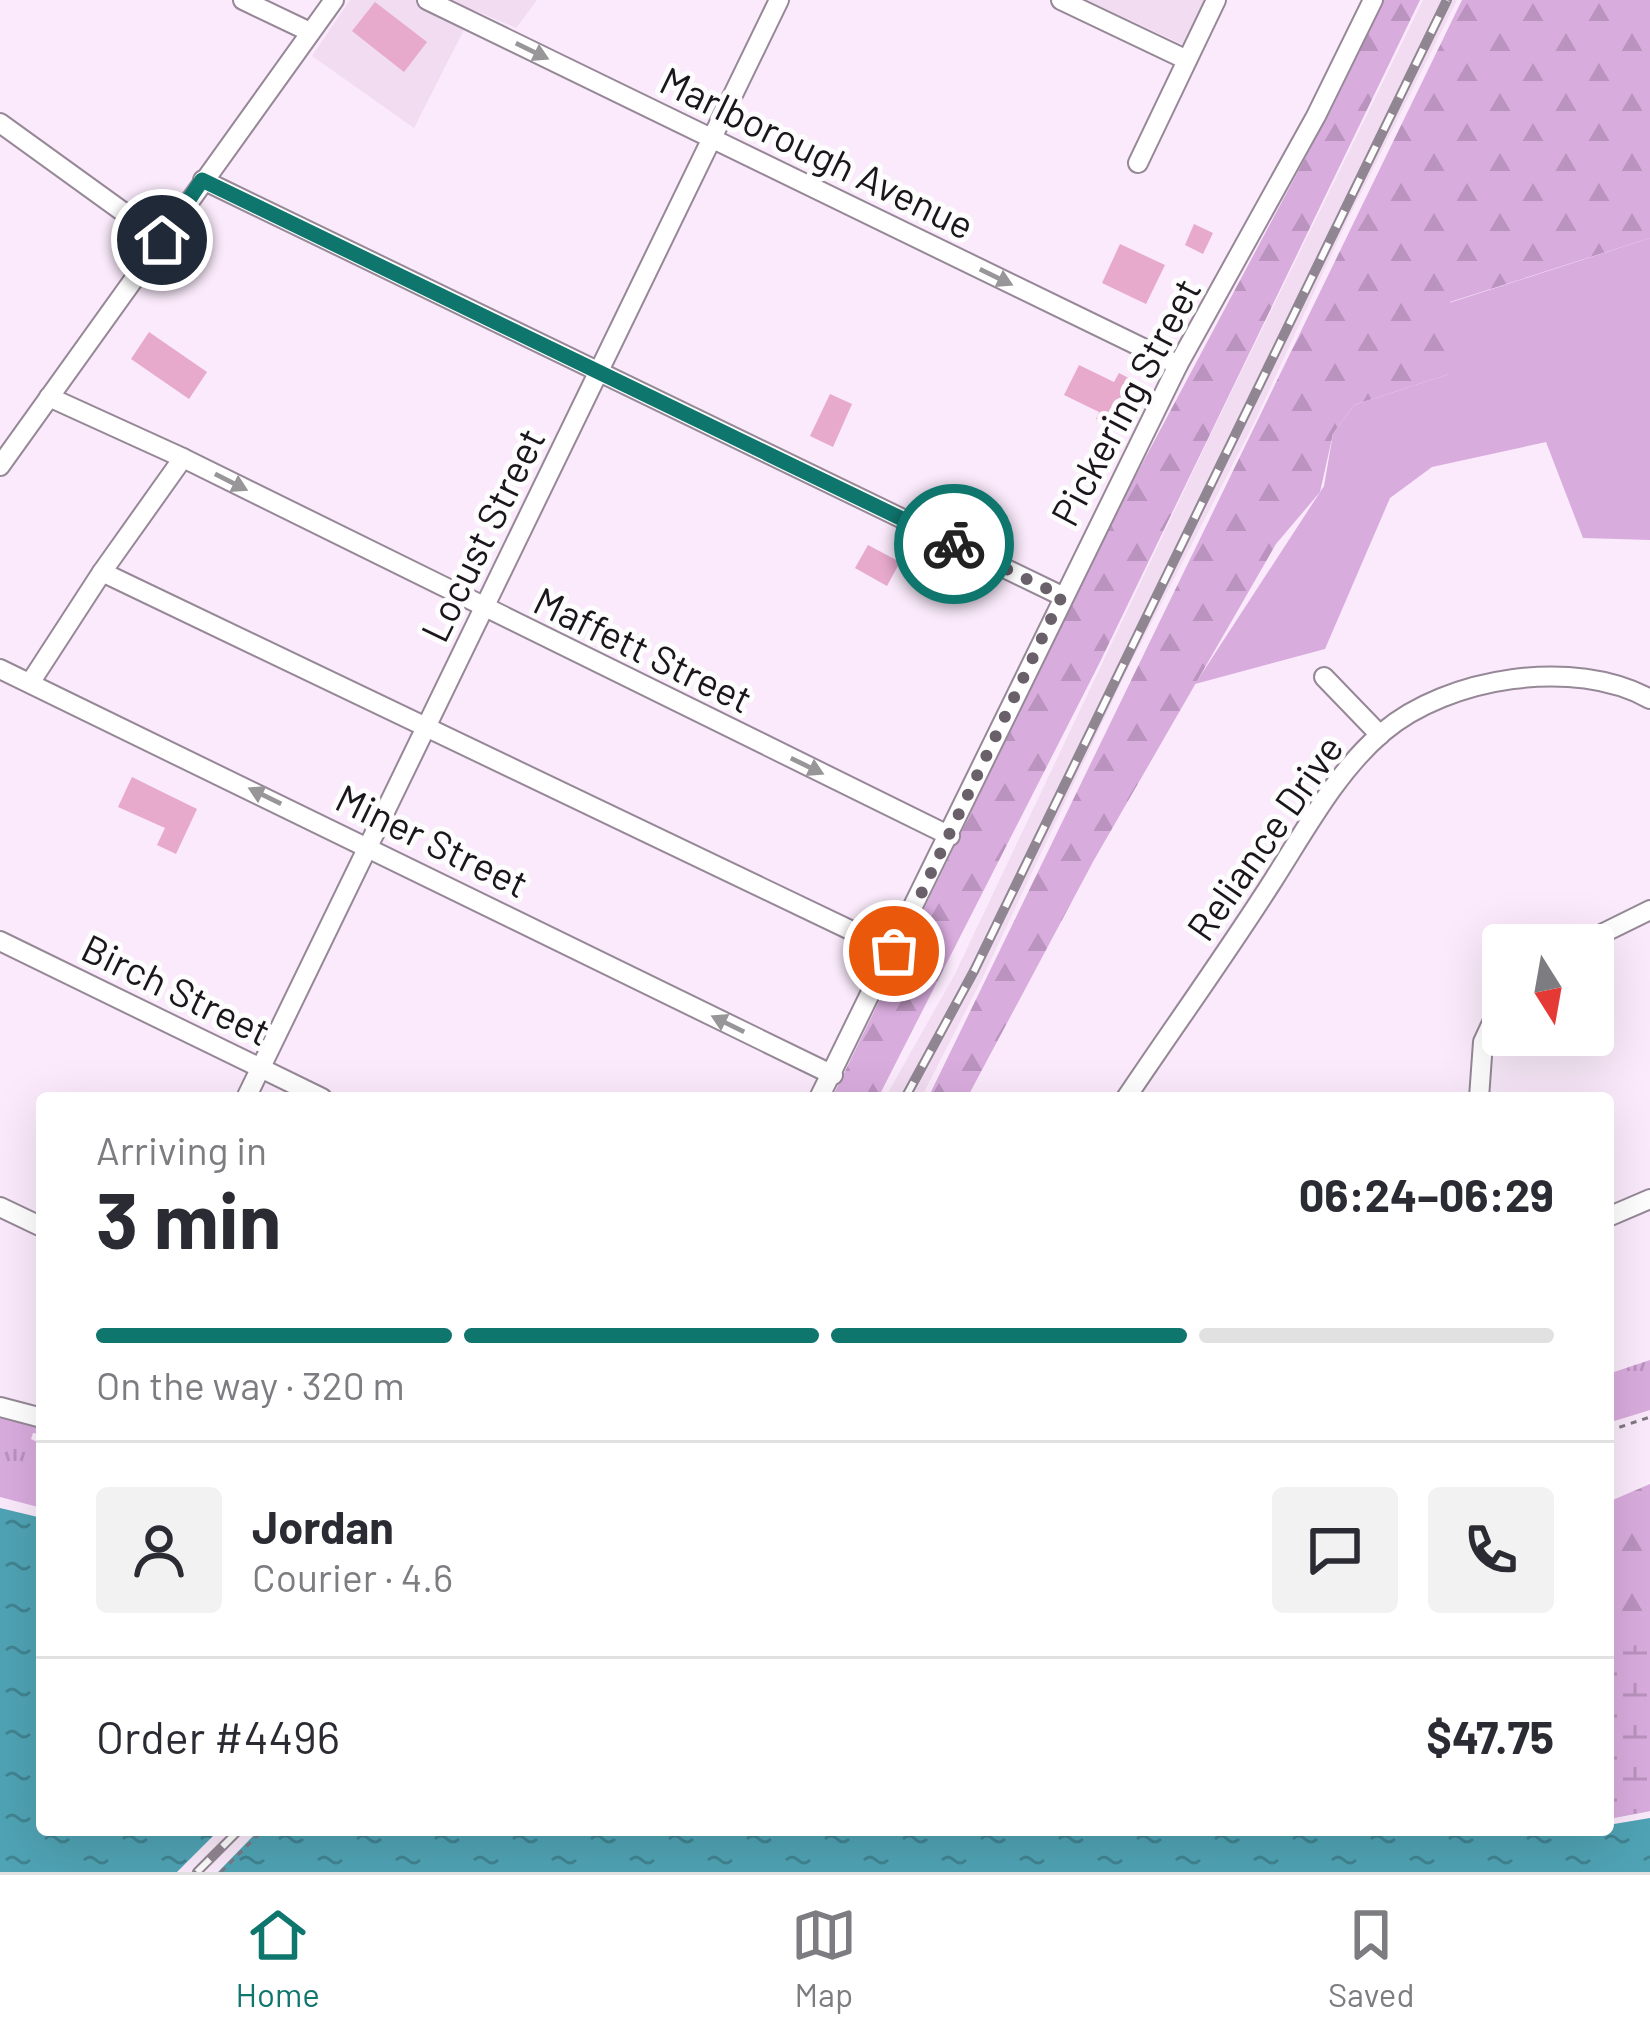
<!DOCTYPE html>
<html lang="en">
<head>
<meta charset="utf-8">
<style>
  body { margin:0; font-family:Barlow,sans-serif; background:#f2f2f3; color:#2b2b33; height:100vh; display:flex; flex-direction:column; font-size:45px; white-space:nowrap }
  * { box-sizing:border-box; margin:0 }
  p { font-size:39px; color:#7c7c81 }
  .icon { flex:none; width:66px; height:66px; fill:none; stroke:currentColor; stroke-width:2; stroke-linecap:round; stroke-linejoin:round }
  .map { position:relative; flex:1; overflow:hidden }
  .panel { position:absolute; left:36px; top:1092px; width:1578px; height:744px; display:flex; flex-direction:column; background:#fff; border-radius:12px; box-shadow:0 12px 48px #0002 }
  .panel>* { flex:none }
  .needle { width:78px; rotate:169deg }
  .controls { position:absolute; left:1482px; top:924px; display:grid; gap:24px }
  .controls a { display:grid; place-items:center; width:132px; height:132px; border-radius:12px; background:#fff; box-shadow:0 12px 48px #0002; font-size:60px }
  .pin { position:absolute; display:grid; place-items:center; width:102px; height:102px; color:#fff; margin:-51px; border:6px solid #fff; border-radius:50%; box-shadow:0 3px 12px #0007 }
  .courier { position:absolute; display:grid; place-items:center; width:120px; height:120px; margin:-60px; border:9px solid #0f766e; border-radius:50%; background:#fff; color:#222; box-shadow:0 3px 15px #0007 }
  .overview em { font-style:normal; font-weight:700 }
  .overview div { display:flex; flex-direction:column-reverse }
  .overview { display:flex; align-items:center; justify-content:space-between; height:204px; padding:0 60px }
  h1 { font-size:78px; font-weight:700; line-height:90px }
  .bar { display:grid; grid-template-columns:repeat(4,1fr); gap:18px 12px; align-content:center; height:144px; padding:0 60px }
  .bar i { height:15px; border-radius:9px; background:#e1e1e2 }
  .bar .active { background:#0f766e }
  .bar p { grid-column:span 4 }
  .line { display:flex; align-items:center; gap:30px; padding:0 60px; border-top:3px solid #e1e1e2 }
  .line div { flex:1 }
  .round { display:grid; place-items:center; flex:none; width:126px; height:126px; border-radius:12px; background:#f2f2f3 }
  .tab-bar { display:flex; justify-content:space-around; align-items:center; height:168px; border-top:3px solid #e1e1e2; background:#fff; font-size:33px; color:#7c7c81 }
  .tab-bar a { display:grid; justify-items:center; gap:6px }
  .tab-bar .active { color:#0f766e }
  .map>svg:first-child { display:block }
  .built { fill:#f1dcf2 }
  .grass { fill:url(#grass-tufts) }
  .forest { fill:url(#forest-firs) }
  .wetland { fill:url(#wetland-marsh) }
  .park { fill:#d9acde }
  .water { fill:url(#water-ripples) }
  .pier { fill:#faeafb }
  .building { fill:#e7a9cc }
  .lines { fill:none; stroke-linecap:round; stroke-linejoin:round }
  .minor-casing { stroke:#968897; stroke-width:22 }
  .path { stroke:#817782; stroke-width:3; stroke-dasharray:6 6; stroke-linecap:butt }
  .minor { stroke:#fff; stroke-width:18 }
  .rail-casing { stroke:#908691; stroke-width:10 }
  .rail { stroke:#fdfdfd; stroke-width:6; stroke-dasharray:18; stroke-linecap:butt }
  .oneway { fill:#989699 }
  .done { stroke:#69606a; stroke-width:12; stroke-dasharray:0 21.6 }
  .route { stroke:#0f766e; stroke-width:15 }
  .labels { text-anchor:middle; stroke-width:10; stroke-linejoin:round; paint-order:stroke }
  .street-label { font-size:39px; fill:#1b161c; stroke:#fdfdfd }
</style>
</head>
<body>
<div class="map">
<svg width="1650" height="1872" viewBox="0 0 1650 1872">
  <defs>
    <pattern id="grass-tufts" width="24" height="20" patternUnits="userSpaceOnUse" patternTransform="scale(3)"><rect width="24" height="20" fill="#d9acde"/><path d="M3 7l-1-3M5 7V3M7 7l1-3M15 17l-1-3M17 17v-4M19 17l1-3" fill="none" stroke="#ba93be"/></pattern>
    <pattern id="forest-firs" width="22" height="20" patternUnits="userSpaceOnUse" patternTransform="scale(3)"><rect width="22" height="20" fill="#d9acde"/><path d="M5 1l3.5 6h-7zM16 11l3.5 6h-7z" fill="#ba93be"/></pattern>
    <pattern id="wetland-marsh" width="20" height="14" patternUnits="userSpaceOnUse" patternTransform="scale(3)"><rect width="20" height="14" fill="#d9acde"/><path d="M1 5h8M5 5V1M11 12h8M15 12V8" fill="none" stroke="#ba93be"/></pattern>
    <pattern id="water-ripples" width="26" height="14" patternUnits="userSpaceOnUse" patternTransform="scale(3)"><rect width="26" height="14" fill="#4fa3b4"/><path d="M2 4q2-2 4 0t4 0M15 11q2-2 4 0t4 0" fill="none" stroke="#418492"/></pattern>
  </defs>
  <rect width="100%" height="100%" fill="#faeafb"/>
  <!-- built -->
  <g class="built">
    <polygon points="350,0 537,0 516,28 474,10 414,128 312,56"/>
    <polygon points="1087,0 1208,0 1186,46"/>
    <polygon points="1423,0 1457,0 1346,223 1254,423 1126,672 982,979 921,1098 885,1098 955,974 1209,438"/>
  </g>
  <!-- grass -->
  <g class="grass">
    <polygon points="1650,1360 1650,1410 1608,1423 1608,1374"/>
    <polygon points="0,1417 42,1428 42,1434 33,1433 31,1439 42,1444 42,1508 0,1497"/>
  </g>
  <!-- forest -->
  <g class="forest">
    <polygon points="1384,0 1420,0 1099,664 878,1098 832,1098 1126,494 1333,106"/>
    <polygon points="1462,0 1650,0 1650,238 1450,302 1449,374 1354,405 1333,434 1320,492 1276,544 1094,860 967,1098 928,1098"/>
    <polygon points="1650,1484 1650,1811 1608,1819 1608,1502"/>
  </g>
  <!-- wetland -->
  <polygon class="wetland" points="1650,1641 1650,1811 1608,1819 1608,1653"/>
  <!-- park -->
  <polygon class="park" points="1650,238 1650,540 1583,538 1546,442 1432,467 1390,498 1325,649 1195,684 1324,486 1333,434 1354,405 1449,374 1449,303"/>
  <!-- water -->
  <polygon class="water" points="0,1508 42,1518 42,1830 1608,1830 1608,1825 1650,1818 1650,1872 0,1872"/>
  <!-- pier -->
  <polygon class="pier" points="219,1830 259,1830 218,1872 177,1872"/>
  <!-- building -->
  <g class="building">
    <polygon points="375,2 427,42 404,72 352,31"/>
    <polygon points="1194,224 1213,233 1203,254 1185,245"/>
    <polygon points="1120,244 1165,265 1146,304 1102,283"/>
    <polygon points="149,332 207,372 189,399 131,359"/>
    <polygon points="1079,365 1114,382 1119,373 1142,385 1119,430 1096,419 1099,412 1064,395"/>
    <polygon points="830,394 852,404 833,447 810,436"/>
    <polygon points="868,545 900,562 887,586 855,568"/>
    <polygon points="132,777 197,809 176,854 157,845 165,828 118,807"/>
  </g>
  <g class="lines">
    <!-- minor casing -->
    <g class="minor-casing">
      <g id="minor">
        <polyline points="243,0 310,32"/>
        <polyline points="427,0 1178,365"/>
        <polyline points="1061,0 1187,60"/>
        <polyline points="0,123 162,240"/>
        <polyline points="1138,163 1216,0"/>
        <polyline points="203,180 1062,596"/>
        <polyline points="49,397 183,458 950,836"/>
        <polyline points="0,466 334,0"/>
        <polyline points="102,572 894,951"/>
        <polyline points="0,669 833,1075"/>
        <polyline points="1324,677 1380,735"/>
        <polyline points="30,683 102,572 183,458"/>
        <polyline points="0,941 322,1098"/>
        <polyline points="1579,945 1650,910"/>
        <polyline points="246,1098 779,0"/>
        <polyline points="819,1098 1178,365 1316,116 1373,0"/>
        <path d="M1126,1098C1175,1025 1227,953 1274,879C1306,829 1337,771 1383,732C1448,677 1574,657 1650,699"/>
        <polyline points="1479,1098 1483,1042 1503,999"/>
        <polyline points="0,1207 42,1227"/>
        <polyline points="1608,1217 1650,1199"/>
        <polyline points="0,1407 42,1418"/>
      </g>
    </g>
    <!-- path -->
    <g class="path">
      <polyline points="1608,1431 1650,1417"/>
      <polyline points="221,1872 263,1830"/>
    </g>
    <!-- minor -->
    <use href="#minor" class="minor"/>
    <!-- rail casing -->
    <g class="rail-casing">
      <g id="rail">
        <polyline points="905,1098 974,971 1447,0"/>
        <polyline points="197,1872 239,1830"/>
      </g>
    </g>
    <!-- rail -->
    <use href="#rail" class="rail"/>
  </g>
  <!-- one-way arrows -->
  <defs><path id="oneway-solid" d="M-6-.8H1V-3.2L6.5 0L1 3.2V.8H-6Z" transform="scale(3)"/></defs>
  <g class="oneway">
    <use href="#oneway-solid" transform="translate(532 51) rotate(26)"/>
    <use href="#oneway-solid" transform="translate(996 277) rotate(26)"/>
    <use href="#oneway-solid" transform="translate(231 482) rotate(27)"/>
    <use href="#oneway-solid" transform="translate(807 766) rotate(26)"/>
    <use href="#oneway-solid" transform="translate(265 796) rotate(-154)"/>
    <use href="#oneway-solid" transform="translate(728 1024) rotate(-154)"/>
  </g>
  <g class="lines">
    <!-- done -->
    <polyline class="done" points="894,951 1062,596 954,544"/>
    <!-- route -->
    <polyline class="route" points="162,240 202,180 954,544"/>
  </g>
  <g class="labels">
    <!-- street labels -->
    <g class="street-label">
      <text transform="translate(817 153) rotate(26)" y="14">Marlborough Avenue</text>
      <text transform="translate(1126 402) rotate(-62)" y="14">Pickering Street</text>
      <text transform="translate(483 535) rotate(-64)" y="14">Locust Street</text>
      <text transform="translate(643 650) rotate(26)" y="14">Maffett Street</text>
      <text transform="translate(1265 838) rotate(-55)" y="14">Reliance Drive</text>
      <text transform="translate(432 841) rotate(26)" y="14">Miner Street</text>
      <text transform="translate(176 990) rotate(26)" y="14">Birch Street</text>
    </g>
  </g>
</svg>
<div class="controls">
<a><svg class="needle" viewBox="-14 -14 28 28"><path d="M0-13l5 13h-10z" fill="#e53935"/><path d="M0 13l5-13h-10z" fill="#7c7c81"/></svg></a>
</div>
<div class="pin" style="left:894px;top:951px;background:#ea580c"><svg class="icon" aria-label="bag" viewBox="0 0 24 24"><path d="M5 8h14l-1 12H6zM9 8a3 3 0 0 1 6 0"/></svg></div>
<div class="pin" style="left:162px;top:240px;background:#1f2937"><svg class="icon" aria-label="home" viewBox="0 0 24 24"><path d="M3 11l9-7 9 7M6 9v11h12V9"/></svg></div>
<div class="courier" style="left:954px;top:544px"><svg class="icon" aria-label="bike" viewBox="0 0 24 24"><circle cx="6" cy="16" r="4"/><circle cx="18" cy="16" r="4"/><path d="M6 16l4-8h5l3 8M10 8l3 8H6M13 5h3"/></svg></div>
<section class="panel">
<div class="overview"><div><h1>3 min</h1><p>Arriving in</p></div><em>06:24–06:29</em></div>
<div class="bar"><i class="active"></i><i class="active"></i><i class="active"></i><i></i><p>On the way · 320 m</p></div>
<div class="line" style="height:216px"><a class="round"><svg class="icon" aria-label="person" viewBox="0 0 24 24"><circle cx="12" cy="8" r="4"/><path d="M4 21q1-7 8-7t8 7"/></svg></a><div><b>Jordan</b><p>Courier · 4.6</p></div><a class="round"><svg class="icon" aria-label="chat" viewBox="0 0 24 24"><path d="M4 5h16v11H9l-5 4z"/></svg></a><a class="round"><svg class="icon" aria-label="phone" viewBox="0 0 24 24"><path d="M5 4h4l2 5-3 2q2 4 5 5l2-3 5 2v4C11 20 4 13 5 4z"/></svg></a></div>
<div class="line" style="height:156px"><div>Order #4496</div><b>$47.75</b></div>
</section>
</div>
<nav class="tab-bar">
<a class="active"><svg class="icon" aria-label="home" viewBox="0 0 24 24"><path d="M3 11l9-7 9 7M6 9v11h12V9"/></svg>Home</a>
<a><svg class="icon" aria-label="map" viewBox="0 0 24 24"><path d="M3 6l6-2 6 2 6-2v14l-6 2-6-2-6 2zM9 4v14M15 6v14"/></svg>Map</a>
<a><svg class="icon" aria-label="saved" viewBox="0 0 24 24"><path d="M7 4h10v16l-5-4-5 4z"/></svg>Saved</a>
</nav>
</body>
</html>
